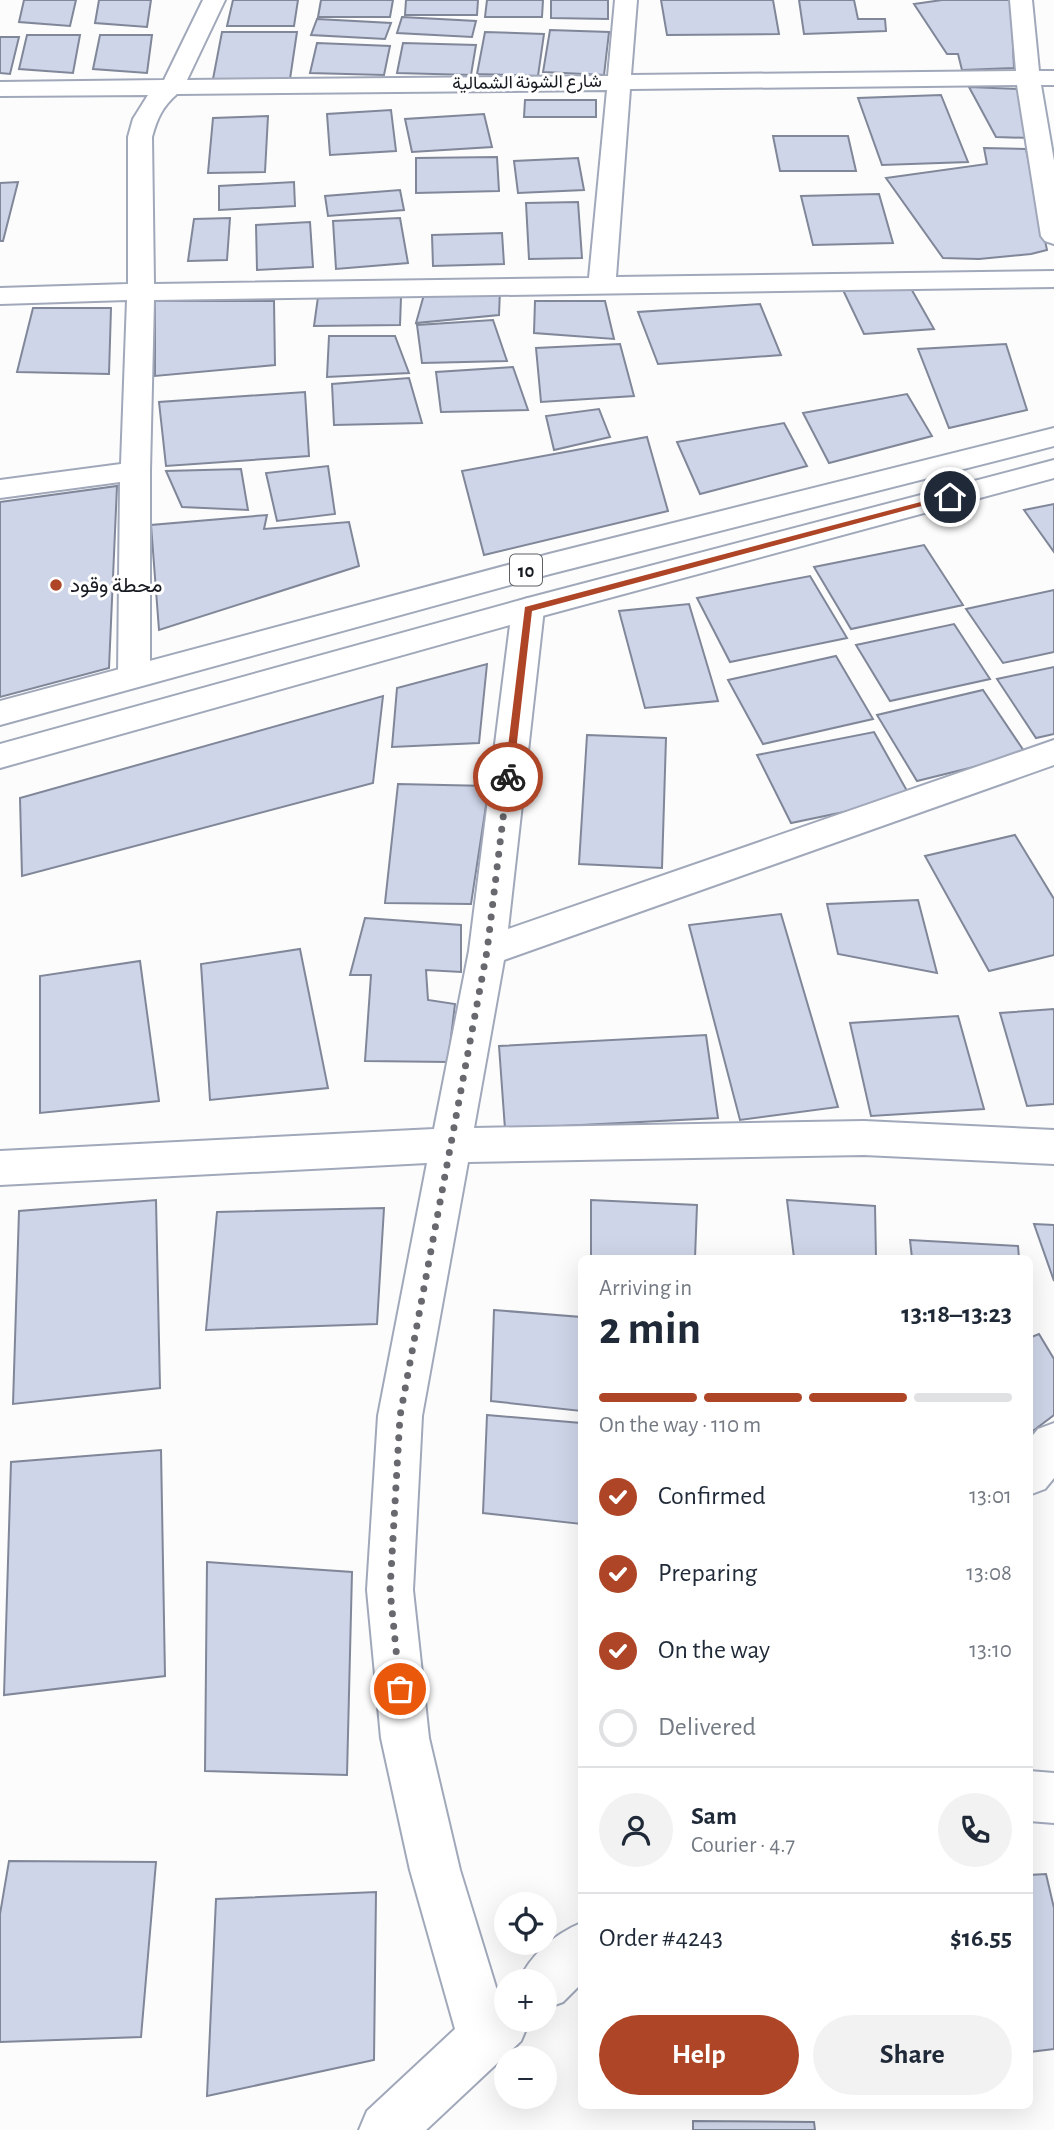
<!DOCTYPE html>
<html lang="en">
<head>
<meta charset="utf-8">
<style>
  body { margin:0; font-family:"Alegreya Sans",Vazirmatn,sans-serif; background:#f2f2f3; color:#1f2937; height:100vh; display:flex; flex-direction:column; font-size:26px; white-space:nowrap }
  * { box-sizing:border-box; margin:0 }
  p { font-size:23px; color:#747a83 }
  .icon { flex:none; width:38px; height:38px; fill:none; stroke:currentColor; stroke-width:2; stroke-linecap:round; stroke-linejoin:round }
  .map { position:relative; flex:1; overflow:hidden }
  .details { position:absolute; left:578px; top:1255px; width:455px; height:854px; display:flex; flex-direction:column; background:#fff; border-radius:10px; box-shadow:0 7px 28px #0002 }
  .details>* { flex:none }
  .buttons { position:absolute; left:494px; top:1892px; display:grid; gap:14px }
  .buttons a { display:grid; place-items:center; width:63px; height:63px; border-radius:50%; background:#fff; box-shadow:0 7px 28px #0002; font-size:35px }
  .pin { position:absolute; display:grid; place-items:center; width:60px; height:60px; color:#fff; margin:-30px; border:4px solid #fff; border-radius:50%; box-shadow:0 2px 7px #0007 }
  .courier { position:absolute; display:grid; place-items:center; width:70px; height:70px; margin:-35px; border:5px solid #ad4526; border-radius:50%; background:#fff; color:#222; box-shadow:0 2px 9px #0007 }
  .summary em { font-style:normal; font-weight:700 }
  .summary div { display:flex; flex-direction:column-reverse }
  .summary { display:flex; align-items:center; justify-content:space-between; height:119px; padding:0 21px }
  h1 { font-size:46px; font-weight:700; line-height:52px }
  .bar { display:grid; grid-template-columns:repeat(4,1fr); gap:10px 7px; align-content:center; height:84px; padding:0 21px }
  .bar i { height:9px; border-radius:5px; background:#e0e1e3 }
  .bar .active { background:#ad4526 }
  .bar p { grid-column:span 4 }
  .line { display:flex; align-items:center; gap:18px; padding:0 21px; border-top:2px solid #e0e1e3 }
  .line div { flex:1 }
  .round { display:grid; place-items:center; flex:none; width:74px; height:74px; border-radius:37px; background:#f2f2f3 }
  ol { padding:0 21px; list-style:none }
  li { display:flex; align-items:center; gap:21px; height:77px }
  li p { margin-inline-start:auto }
  li .icon { padding:7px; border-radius:50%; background:#ad4526; color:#fff; stroke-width:4 }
  li:last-child { color:#747a83 }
  li i { width:38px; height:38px; border:4px solid #e0e1e3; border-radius:50% }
  .cta { display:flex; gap:14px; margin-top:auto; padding:14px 21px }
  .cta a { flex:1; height:80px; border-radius:42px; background:#ad4526; color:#fff; font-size:28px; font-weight:700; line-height:80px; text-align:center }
  .cta a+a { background:#f2f2f3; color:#1f2937 }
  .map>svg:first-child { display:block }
  .building { fill:#ced5e8; stroke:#808799; stroke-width:2 }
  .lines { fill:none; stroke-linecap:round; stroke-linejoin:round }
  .minor-casing { stroke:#a0a8ba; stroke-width:4 }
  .trunk-casing { stroke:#a0a8ba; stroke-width:4 }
  .minor { fill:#fff; fill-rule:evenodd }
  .trunk { fill:#fff; fill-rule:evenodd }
  .route { fill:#ad4526 }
  .done { stroke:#67696e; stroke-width:7; stroke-dasharray:0 12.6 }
  .poi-dot { fill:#ad4526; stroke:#fff; stroke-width:2.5 }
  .labels { text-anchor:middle; stroke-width:6; stroke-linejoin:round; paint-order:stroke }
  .far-street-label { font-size:18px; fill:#171a21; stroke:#fff }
  .shield { fill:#fff; stroke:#5d5f64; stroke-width:2 }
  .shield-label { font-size:19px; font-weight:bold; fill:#171a21 }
  .poi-label { font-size:21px; fill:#171a21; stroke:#fff; text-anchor:start }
</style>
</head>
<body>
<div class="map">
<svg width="1054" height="2130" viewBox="0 0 1054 2130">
  <rect width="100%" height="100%" fill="#fcfcfc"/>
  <!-- building -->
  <g class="building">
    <polygon points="24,0 76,0 70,26 19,22"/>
    <polygon points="99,0 151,0 147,27 95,23"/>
    <polygon points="233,0 298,0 294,26 227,26"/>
    <polygon points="321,0 393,0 390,17 318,17"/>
    <polygon points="406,0 478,0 477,15 405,15"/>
    <polygon points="487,0 543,0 542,17 485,17"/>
    <polygon points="551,0 608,0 608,19 551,18"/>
    <polygon points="661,0 773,0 779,34 667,35"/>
    <polygon points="799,0 854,0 858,19 885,19 886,31 804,34"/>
    <polygon points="942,0 1011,0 1014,68 962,70 958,54 947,54 914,4"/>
    <polygon points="402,17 476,21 472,37 397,33"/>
    <polygon points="317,19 391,23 385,39 311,35"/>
    <polygon points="550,30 609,32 604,75 543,72"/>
    <polygon points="222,32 297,32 290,79 213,79"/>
    <polygon points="485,32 544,34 538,76 477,74"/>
    <polygon points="27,35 80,35 73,73 19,69"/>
    <polygon points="100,35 152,35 147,73 93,69"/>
    <polygon points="0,37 19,37 10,74 0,73"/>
    <polygon points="317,43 390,46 384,75 310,73"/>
    <polygon points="403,43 476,45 471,75 397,73"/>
    <polygon points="969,87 1020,89 1030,138 996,137"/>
    <polygon points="941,95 968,162 882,165 858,98"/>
    <polygon points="525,100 596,100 596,117 524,117"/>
    <polygon points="391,110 396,151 330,155 327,114"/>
    <polygon points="484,114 492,147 412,152 405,119"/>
    <polygon points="268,116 265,172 208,173 213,118"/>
    <polygon points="773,136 848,136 856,171 780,171"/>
    <polygon points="984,148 1026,149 1047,250 1031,254 979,259 943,258 886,178 987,164"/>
    <polygon points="497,157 499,191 416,193 416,158"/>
    <polygon points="578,158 584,190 518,193 514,161"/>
    <polygon points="18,182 3,241 0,241 0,183"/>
    <polygon points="294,182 295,206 219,210 219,186"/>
    <polygon points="400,190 404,210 328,216 325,196"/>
    <polygon points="879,194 893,243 813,245 801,196"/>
    <polygon points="578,202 582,258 529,259 526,203"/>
    <polygon points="230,218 227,260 188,261 194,219"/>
    <polygon points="400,218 408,263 336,269 333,221"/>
    <polygon points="310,222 313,267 257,270 256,225"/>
    <polygon points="502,233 504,264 433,266 432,235"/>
    <polygon points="909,285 934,329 864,334 842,288"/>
    <polygon points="500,290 499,315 416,323 425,291"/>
    <polygon points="318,297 401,297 400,325 314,326"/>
    <polygon points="155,301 274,301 275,365 155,376"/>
    <polygon points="535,301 605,301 614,339 534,333"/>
    <polygon points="760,304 781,355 658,364 638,312"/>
    <polygon points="33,308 111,308 109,374 17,372"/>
    <polygon points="493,320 507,361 422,363 417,325"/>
    <polygon points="329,336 395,336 409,373 327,377"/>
    <polygon points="620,344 634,396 541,402 536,348"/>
    <polygon points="1006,344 1027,410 949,428 918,349"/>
    <polygon points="513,367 528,410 441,412 436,372"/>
    <polygon points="409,378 422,423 334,425 332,384"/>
    <polygon points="305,392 309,456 166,466 159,402"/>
    <polygon points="907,394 932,436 829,463 803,413"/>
    <polygon points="599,409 610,437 554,450 546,416"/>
    <polygon points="784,423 807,466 700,494 677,442"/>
    <polygon points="647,437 668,511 484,555 462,471"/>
    <polygon points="328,466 335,514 277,521 266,473"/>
    <polygon points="241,469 248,510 182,507 166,471"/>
    <polygon points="117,486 109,668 0,697 0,502"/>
    <polygon points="1054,504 1054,552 1024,510"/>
    <polygon points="267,515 264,529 349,522 359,566 159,630 151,525"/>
    <polygon points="924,545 963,605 851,629 814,567"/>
    <polygon points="810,576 847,638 730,662 697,598"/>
    <polygon points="1054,590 1054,652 1003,663 966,609"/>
    <polygon points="689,604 718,701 645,708 619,611"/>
    <polygon points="954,624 990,679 890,701 856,645"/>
    <polygon points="836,656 873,719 763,744 728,680"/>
    <polygon points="487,664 479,743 392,747 397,688"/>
    <polygon points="1054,667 1054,734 1036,738 997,679"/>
    <polygon points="983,690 1026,754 917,781 877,715"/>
    <polygon points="383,696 373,783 22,876 20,798"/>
    <polygon points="874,732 911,798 791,823 757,755"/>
    <polygon points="587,735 666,738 662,868 579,864"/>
    <polygon points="398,784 489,786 471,904 385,903"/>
    <polygon points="1015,835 1054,899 1054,955 989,971 925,856"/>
    <polygon points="918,900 937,973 838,954 827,904"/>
    <polygon points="781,914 838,1107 740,1120 689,925"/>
    <polygon points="365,918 461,925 461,972 426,970 428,1000 455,1004 448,1062 365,1061 371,975 350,975"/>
    <polygon points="300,949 328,1088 210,1100 201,964"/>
    <polygon points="140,961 159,1101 40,1113 40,976"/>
    <polygon points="1054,1009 1054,1104 1027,1106 1000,1013"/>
    <polygon points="958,1016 984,1109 871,1116 850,1023"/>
    <polygon points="706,1035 718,1118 505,1129 499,1046"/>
    <polygon points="156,1200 160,1388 13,1404 19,1211"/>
    <polygon points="591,1200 697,1205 695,1258 591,1258"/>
    <polygon points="787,1200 875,1206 876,1258 794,1258"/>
    <polygon points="384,1208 377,1324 206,1330 217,1212"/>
    <polygon points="1034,1224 1054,1225 1054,1281"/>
    <polygon points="910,1240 1018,1246 1019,1258 912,1258"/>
    <polygon points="494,1310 581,1317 581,1411 491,1401"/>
    <polygon points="1039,1334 1054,1359 1054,1415 1029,1434 1029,1338"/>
    <polygon points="487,1415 581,1423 581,1524 483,1513"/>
    <polygon points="161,1450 165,1676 4,1695 11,1462"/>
    <polygon points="207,1562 352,1572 347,1775 205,1771"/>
    <polygon points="9,1861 156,1862 141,2037 0,2042 0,1914"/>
    <polygon points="1046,1874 1054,1908 1054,2049 1029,2052 1029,1875"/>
    <polygon points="376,1892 374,2060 207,2096 216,1899"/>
    <polygon points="693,2121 814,2122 815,2130 693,2130"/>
  </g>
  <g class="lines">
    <!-- minor casing -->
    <g class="minor-casing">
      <g id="minor">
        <path d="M203,0H225L187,80L608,76L615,0H637L631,75L1016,71L1010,0H1032L1039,71H1054V85H1041L1054,161V244L1045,241L1041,236L1017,85L630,89L616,277L1054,271V287L154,300L150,471V676L146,684L134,687L122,684L118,676L120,482L0,498V480L121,464L127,300L0,304V288L128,284V137L133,119L148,95L0,96V82L164,80ZM607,90L589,278L154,284L152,137C157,119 162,107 177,94Z"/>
        <polygon points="528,598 539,602 544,609 508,929 1054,740 1054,765 504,960 474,1128 864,1121 1054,1130 1054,1164 864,1155 468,1162 422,1416 413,1590 429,1738 460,1870 499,1997 506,1997 506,2020 527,2020 529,2022 521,2041 426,2130 359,2130 367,2111 455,2029 410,1870 381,1738 367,1590 378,1416 427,1163 0,1185 0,1151 434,1129 469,951 512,609 517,602"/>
        <polygon points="1054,1423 1054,1478 1045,1489 1029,1495 1029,1440 1038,1429"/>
        <polygon points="1029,1771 1054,1773 1054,1823 1029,1821"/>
        <path d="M581,1923V1984L563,2002L544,2009V1981H519C530,1955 555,1934 581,1923Z"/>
      </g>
    </g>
    <!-- trunk casing -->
    <g class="trunk-casing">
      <g id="trunk">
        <polygon points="1054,428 1054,446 550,574 0,725 0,701 549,554"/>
        <polygon points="1054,460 1054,478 531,619 0,768 0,744 528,598"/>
      </g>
    </g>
    <!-- minor -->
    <use href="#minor" class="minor"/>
    <!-- trunk -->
    <use href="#trunk" class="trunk"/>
  </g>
  <!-- route -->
  <polygon class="route" points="947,495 955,497 532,611 513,777 504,780 525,607"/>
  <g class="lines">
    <!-- done -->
    <polyline class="done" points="400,1689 390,1590 400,1416 487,951 508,777"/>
  </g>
  <!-- markers -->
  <circle class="poi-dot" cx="56" cy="585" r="7"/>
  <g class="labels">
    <!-- far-street labels -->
    <g class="far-street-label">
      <text transform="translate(527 82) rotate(-1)" y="6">شارع الشونة الشمالية</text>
    </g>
    <!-- shield labels -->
    <rect class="shield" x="510" y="554.5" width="32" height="31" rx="5"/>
    <g class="shield-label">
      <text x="526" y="577">10</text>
    </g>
    <!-- poi labels -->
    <g class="poi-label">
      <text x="70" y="592">محطة وقود</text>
    </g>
  </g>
</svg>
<div class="buttons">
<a><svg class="icon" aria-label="locate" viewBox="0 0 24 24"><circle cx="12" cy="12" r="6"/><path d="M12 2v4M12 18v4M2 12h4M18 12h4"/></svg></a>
<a>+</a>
<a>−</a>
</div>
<div class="pin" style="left:400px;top:1689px;background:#ea580c"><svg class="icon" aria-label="bag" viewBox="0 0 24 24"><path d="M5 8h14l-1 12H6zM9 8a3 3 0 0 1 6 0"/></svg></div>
<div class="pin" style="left:950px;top:497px;background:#1f2937"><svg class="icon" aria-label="home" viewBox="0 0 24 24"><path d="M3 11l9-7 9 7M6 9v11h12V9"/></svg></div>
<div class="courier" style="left:508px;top:777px"><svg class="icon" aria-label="bike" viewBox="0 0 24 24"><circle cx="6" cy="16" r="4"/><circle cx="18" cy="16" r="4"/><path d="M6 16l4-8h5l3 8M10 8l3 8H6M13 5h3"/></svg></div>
<section class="details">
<div class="summary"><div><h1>2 min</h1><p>Arriving in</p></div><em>13:18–13:23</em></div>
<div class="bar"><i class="active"></i><i class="active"></i><i class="active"></i><i></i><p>On the way · 110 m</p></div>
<ol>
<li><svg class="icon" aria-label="check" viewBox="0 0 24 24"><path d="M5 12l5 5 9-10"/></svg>Confirmed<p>13:01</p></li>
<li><svg class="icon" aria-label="check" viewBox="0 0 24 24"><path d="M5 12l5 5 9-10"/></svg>Preparing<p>13:08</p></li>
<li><svg class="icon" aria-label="check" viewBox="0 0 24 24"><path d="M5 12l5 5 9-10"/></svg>On the way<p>13:10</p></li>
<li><i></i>Delivered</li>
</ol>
<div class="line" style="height:126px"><a class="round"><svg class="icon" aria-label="person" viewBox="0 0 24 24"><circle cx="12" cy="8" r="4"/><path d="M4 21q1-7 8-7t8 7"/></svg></a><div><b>Sam</b><p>Courier · 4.7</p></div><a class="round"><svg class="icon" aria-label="phone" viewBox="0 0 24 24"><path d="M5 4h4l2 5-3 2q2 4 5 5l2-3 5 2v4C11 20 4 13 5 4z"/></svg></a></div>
<div class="line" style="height:91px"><div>Order #4243</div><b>$16.55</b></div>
<div class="cta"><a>Help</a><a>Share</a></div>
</section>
</div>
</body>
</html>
